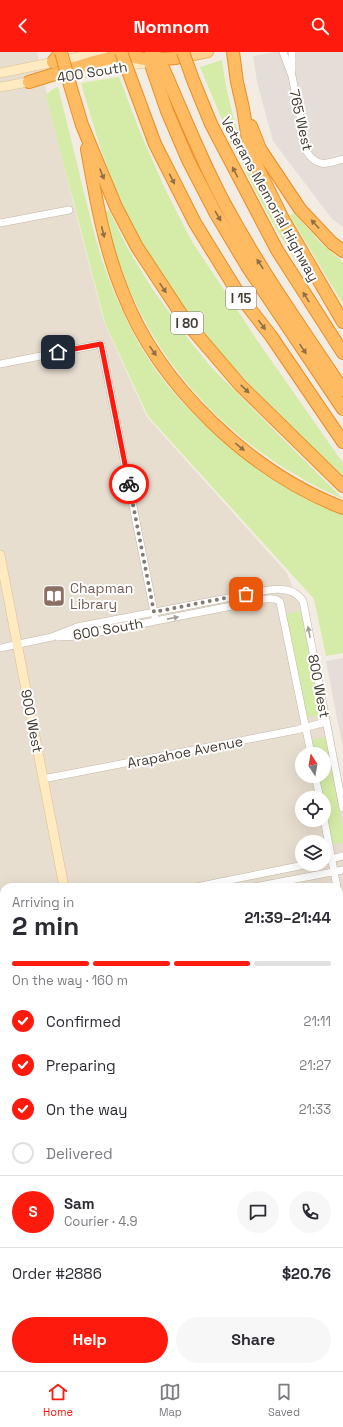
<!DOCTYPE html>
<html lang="en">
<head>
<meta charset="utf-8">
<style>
  body { margin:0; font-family:"Space Grotesk",sans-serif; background:#f7f7f7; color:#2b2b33; height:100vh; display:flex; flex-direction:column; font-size:15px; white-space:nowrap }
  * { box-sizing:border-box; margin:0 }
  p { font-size:13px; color:#7c7c81 }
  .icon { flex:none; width:22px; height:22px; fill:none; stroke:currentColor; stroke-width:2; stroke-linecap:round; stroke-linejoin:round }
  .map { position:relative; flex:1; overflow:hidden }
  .side { position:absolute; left:0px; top:831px; width:343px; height:488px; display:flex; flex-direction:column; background:#fff; border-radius:12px 12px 0 0; box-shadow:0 4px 16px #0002 }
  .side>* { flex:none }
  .needle { width:26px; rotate:349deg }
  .tools { position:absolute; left:295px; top:695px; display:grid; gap:8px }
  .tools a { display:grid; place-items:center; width:36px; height:36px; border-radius:50%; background:#fff; box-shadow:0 4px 16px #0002; font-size:20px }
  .pin { position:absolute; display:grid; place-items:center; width:34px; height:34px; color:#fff; margin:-17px; border-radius:8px; box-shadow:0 2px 6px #0006 }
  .courier { position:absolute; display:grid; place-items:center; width:40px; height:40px; margin:-20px; border:3px solid #ff1a0e; border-radius:50%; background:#fff; color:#222; box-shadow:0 1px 5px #0007 }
  .head em { font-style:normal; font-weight:800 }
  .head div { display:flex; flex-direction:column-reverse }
  .head { display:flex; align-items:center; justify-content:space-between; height:68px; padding:0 12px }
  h1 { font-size:26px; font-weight:800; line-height:30px }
  .bar { display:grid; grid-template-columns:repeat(4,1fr); gap:6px 4px; align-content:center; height:48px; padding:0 12px }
  .bar i { height:5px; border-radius:3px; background:#e1e1e2 }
  .bar .selected { background:#ff1a0e }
  .bar p { grid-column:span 4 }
  .line { display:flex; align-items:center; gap:10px; padding:0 12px; border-top:1px solid #e1e1e2 }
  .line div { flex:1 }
  .round { display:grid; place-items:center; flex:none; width:42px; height:42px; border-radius:21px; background:#f7f7f7 }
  ol { padding:0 12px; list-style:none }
  li { display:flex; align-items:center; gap:12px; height:44px }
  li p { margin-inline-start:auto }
  li .icon { padding:4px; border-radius:50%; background:#ff1a0e; color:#fff; stroke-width:4 }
  li:last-child { color:#7c7c81 }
  li i { width:22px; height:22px; border:2px solid #e1e1e2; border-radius:50% }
  .action { display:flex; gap:8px; margin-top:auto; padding:8px 12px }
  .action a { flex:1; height:46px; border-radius:24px; background:#ff1a0e; color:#fff; font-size:16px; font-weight:800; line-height:46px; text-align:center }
  .action a+a { background:#f7f7f7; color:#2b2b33 }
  header { display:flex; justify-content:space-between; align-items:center; height:52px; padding:0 12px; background:#ff1a0e; color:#fff; font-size:18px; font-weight:800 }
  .tabs { display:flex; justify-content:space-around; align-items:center; height:56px; border-top:1px solid #e1e1e2; background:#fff; font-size:11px; color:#7c7c81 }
  .tabs a { display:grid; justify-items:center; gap:2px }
  .tabs .selected { color:#ff1a0e }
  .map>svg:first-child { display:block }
  .residential { fill:#e8ded0; fill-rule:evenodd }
  .commercial { fill:#f8e0cb }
  .industrial { fill:#e5ded8 }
  .green { fill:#d4eca7 }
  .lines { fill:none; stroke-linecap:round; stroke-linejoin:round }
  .street-casing { stroke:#c2b6a7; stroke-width:8 }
  .secondary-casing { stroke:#dac08f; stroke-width:10 }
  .primary-casing { stroke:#efb155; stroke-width:12 }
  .highway-casing { stroke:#ec8e24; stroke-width:14 }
  .street { stroke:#fff; stroke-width:7 }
  .secondary { stroke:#ffeac1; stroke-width:9 }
  .primary { stroke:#ffd490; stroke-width:10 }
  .highway { stroke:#ffbb62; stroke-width:12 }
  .highway-bridge-casing { stroke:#ec8e24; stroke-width:14; stroke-linecap:butt }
  .highway-bridge { stroke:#ffbb62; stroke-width:12 }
  .oneway { fill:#8f6f45 }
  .oneway2 { fill:#a29e98 }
  .done { stroke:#827a70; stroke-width:4; stroke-dasharray:0 7.2 }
  .route { stroke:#ff1a0e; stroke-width:5 }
  .labels { text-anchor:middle; stroke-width:4; stroke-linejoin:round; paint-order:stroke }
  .shield { fill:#fff; stroke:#7d7670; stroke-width:1 }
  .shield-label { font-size:13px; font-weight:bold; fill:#453c32 }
  .street-label { font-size:14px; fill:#453c32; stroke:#fff }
  .education-label { font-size:14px; fill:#785e54; stroke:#fff; text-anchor:start }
</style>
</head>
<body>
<header><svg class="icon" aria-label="back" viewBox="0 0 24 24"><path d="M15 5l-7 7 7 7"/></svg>Nomnom<svg class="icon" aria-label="search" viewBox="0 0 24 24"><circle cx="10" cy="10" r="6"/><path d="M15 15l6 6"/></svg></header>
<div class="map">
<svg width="343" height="1319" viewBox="0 0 343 1319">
  <rect width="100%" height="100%" fill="#f3ece2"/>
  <!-- residential -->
  <g class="residential">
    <path d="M0,0H37L73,150L104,270L147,365L287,521L317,599L343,735V1079L339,1080V835H4V1141L0,1142ZM302,702H324V724H302ZM302,746H324V768H302ZM302,790H324V812H302Z"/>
    <polygon points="4,1303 4,1315 144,1315 145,1319 0,1319 0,1304"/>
  </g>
  <!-- commercial -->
  <polygon class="commercial" points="4,1175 4,1287 0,1288 0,1176"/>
  <!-- industrial -->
  <g class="industrial">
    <polygon points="274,0 343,0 343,175 332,167 273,89 257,30 253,4"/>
    <polygon points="343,606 343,697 326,609"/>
  </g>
  <!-- green -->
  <g class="green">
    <path d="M222,8C232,86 261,143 300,210L298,212C257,150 228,83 200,15Z"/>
    <path d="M119,25L140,80L165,137L191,188L259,291L343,411V427C317,400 291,374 264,347C221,303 178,257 147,203C116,148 98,91 81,31Z"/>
    <path d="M58,35C67,71 76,106 84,141C91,168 97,196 107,222C122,263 145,308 173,340C220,394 278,436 343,463V601L326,604L314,547L148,364L105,271L46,43L53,37Z"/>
    <path d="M109,158L128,197L153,238L189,288L211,315L343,447C243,403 164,327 124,224C115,204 110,182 104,161Z"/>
    <polygon points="294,161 321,191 343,210 343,252 290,164"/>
    <polygon points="301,559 321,660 318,663 309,665 306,664 286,562"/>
    <polygon points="325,685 343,775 343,791 331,792 324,757 324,746 322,746 318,724 324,724 324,702 314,702 311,688"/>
  </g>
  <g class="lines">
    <!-- street casing -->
    <g class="street-casing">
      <g id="street">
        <path d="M283,0L292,24L307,100C317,116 327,112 343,107"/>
        <polyline points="292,0 292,18"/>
        <polyline points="0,171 69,158"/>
        <polyline points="0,312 101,292 155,565"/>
        <path d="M58,585L79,584L247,551C257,549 273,543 280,550L311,702"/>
        <path d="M0,596L52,585L77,575L269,538C282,536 295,537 303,549L343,756"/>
        <polyline points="315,724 320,746"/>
        <polyline points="43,727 296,678 326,670"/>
        <polyline points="324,767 337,835"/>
        <polyline points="324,809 343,804"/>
        <polyline points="196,835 309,812"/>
        <polyline points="254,835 343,818"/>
        <polyline points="339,843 343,864"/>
        <polyline points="0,879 4,878"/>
        <polyline points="339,1235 343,1234"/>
        <polyline points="0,1298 4,1297"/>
      </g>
    </g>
    <!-- secondary casing -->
    <g class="secondary-casing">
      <g id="secondary">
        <polyline points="0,21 103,0"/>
        <polyline points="62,24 151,10"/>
        <polyline points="0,35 34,29"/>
        <polyline points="0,503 64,835"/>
        <polyline points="339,1095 343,1092"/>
        <polyline points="0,1160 4,1159"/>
        <polyline points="158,1315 159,1319"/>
      </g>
    </g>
    <!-- primary casing -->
    <g class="primary-casing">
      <polyline id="primary" points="178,6 208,0"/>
    </g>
    <!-- highway casing -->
    <g class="highway-casing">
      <g id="highway">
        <path d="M151,0L154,2L160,9C182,58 201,109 227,156C261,219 303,278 343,338"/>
        <polyline points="153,0 149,7 167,59 188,108 216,162 247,214 343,357"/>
        <polyline points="233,0 237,30 243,56 250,100 283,167 343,270"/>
        <path d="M125,1C142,10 158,7 176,6"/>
        <polyline points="53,10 61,0"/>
        <polyline points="29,30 94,10 135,0"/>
        <polyline points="70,33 82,73 116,155 137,195 187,271 240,333 343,434"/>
        <polyline points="211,72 277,198 343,301"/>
        <polyline points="251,74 260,97 300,157 332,191 343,199"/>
        <polyline points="155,92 195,171 240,244 271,284 343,390"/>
        <path d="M87,97C96,147 104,195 123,241C159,334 250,420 343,456"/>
      </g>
    </g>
    <!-- street -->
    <use href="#street" class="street"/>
    <!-- secondary -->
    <use href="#secondary" class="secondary"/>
    <!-- primary -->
    <use href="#primary" class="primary"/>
    <!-- highway -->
    <use href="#highway" class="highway"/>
    <!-- highway-bridge casing -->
    <g class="highway-bridge-casing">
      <g id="highway-bridge">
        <polyline points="61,0 70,33"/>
        <polyline points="121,0 155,92"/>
        <polyline points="183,0 193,28 211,72"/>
      </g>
    </g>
    <!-- highway-bridge -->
    <use href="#highway-bridge" class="highway-bridge"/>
  </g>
  <!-- one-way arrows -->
  <defs><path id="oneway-solid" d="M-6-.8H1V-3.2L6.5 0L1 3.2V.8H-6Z"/></defs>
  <g class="oneway">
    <use href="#oneway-solid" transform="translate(235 120) rotate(-118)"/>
    <use href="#oneway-solid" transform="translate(102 122) rotate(68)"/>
    <use href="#oneway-solid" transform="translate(172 127) rotate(63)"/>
    <use href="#oneway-solid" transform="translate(218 164) rotate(60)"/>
    <use href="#oneway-solid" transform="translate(315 172) rotate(-133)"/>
    <use href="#oneway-solid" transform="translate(103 180) rotate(76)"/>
    <use href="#oneway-solid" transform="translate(260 212) rotate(-123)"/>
    <use href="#oneway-solid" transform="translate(163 236) rotate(56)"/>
    <use href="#oneway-solid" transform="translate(306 245) rotate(-122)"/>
    <use href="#oneway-solid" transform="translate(262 273) rotate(53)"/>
    <use href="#oneway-solid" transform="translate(303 297) rotate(56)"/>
    <use href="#oneway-solid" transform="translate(153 299) rotate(55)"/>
    <use href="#oneway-solid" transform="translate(245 337) rotate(44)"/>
    <use href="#oneway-solid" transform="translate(240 395) rotate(39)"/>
  </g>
  <g class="oneway2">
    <use href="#oneway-solid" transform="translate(173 566) rotate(-11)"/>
    <use href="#oneway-solid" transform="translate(309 580) rotate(-101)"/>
  </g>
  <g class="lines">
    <!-- done -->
    <polyline class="done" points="129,432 154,560 246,542"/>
    <!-- route -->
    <polyline class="route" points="58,300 101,292 129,432"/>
  </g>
  <!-- icons -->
  <defs>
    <g id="library-square" transform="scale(1.15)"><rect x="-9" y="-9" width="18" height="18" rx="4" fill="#8d6e63" stroke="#fff"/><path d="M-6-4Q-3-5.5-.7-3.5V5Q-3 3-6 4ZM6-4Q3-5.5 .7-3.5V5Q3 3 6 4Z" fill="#fff"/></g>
  </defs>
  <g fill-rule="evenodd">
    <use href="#library-square" x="54" y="544"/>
  </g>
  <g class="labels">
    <!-- shield labels -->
    <g class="shield">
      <rect x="226" y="235" width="30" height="22" rx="3"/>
      <rect x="171" y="260" width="32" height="22" rx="3"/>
    </g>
    <g class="shield-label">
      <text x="241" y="251">I 15</text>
      <text x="187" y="276">I 80</text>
    </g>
    <!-- street labels -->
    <g class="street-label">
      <text transform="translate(92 20) rotate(-9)" y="5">400 South</text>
      <text transform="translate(301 68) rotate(77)" y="5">765 West</text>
      <text transform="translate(270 147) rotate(61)" y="5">Veterans Memorial Highway</text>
      <text transform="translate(108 577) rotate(-10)" y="5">600 South</text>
      <text transform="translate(319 634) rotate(79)" y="5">800 West</text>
      <text transform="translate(32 669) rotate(79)" y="5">900 West</text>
      <text transform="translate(185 700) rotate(-11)" y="5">Arapahoe Avenue</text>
    </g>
    <!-- education labels -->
    <g class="education-label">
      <text x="70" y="541">Chapman<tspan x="70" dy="16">Library</tspan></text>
    </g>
  </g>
</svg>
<div class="tools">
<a><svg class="needle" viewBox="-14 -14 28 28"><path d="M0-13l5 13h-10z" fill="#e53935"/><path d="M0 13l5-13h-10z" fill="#7c7c81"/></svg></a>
<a><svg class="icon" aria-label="locate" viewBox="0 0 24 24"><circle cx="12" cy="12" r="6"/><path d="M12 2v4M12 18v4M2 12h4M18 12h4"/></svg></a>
<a><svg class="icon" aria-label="layers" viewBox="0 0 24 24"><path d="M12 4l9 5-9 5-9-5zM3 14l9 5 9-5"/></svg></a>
</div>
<div class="pin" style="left:246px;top:542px;background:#ea580c"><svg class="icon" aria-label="bag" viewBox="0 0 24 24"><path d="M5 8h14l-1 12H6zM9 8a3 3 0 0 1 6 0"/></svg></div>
<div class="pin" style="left:58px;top:300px;background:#1f2937"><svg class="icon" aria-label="home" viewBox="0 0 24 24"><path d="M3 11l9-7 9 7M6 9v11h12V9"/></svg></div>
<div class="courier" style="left:129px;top:432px"><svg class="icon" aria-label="bike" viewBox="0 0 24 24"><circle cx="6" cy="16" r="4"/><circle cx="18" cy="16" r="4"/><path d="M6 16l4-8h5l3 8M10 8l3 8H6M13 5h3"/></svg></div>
<section class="side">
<div class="head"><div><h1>2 min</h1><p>Arriving in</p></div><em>21:39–21:44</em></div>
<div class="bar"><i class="selected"></i><i class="selected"></i><i class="selected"></i><i></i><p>On the way · 160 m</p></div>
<ol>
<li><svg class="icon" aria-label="check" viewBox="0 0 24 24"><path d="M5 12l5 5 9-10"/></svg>Confirmed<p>21:11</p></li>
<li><svg class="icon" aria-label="check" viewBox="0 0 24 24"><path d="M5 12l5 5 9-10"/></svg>Preparing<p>21:27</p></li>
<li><svg class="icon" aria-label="check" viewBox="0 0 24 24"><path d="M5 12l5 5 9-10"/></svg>On the way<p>21:33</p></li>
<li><i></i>Delivered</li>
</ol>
<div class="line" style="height:72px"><b class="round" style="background:#ff1a0e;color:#fff">S</b><div><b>Sam</b><p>Courier · 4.9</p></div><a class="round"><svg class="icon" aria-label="chat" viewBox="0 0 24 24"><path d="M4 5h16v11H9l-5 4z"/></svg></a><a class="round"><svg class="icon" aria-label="phone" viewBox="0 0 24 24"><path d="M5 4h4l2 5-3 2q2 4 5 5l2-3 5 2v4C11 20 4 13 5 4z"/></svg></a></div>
<div class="line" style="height:52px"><div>Order #2886</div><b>$20.76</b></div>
<div class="action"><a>Help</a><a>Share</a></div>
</section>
</div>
<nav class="tabs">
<a class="selected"><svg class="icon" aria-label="home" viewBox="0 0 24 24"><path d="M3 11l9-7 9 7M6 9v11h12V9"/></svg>Home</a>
<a><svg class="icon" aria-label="map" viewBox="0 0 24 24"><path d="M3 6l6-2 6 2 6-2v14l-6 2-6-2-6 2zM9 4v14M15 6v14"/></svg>Map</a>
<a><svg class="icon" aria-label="saved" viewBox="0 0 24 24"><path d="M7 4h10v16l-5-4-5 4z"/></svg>Saved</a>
</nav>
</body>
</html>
